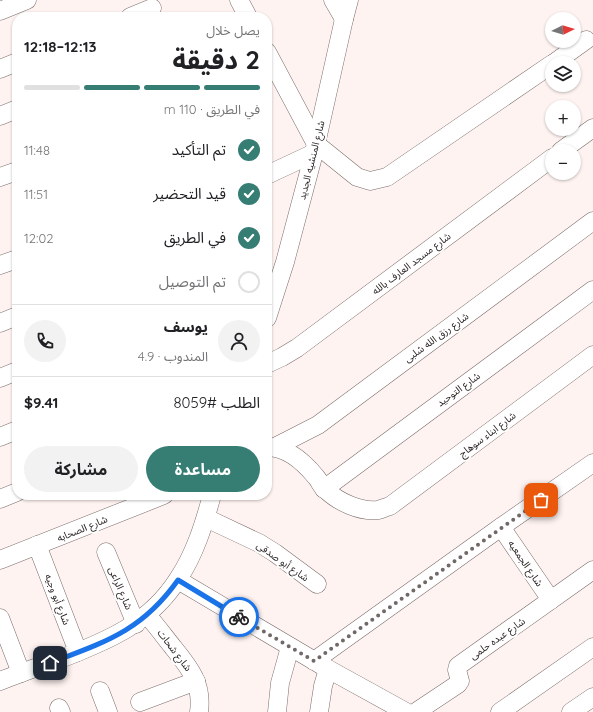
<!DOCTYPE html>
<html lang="ar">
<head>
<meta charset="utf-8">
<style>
  body { margin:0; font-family:Quicksand,"Noto Sans Arabic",sans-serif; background:#f2f2f2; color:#202124; direction:rtl; height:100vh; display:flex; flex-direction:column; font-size:15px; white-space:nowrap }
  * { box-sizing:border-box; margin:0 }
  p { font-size:13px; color:#757577 }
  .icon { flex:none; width:22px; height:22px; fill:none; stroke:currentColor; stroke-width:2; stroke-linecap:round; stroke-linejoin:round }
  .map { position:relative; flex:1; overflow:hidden; direction:ltr }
  .side { position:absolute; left:12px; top:12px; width:260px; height:488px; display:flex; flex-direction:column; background:#fff; border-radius:16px; box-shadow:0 1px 3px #0004; direction:rtl }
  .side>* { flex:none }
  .needle { width:26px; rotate:85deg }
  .fabs { position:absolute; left:545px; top:12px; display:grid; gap:8px }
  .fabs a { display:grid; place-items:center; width:36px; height:36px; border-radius:50%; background:#fff; box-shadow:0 1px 3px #0004; font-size:20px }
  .pin { position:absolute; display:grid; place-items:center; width:34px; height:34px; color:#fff; margin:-17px; border-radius:8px; box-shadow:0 2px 6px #0006 }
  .courier { position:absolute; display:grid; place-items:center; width:40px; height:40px; margin:-20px; border:3px solid #1a73e8; border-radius:50%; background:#fff; color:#222; box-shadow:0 1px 5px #0007 }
  .headline em { font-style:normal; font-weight:700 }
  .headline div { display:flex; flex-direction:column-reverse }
  .headline { display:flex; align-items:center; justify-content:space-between; height:68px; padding:0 12px }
  h1 { font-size:26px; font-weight:700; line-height:30px }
  .bar { display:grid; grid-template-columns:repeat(4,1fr); gap:6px 4px; align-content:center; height:48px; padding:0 12px }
  .bar i { height:5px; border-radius:3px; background:#e0e0e0 }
  .bar .on { background:#367d74 }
  .bar p { grid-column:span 4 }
  .line { display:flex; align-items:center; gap:10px; padding:0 12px; border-top:1px solid #e0e0e0 }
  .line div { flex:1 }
  .round { display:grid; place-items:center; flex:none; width:42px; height:42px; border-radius:21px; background:#f2f2f2 }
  ol { padding:0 12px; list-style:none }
  li { display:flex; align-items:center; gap:12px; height:44px }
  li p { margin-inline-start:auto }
  li .icon { padding:4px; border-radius:50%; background:#367d74; color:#fff; stroke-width:4 }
  li:last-child { color:#757577 }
  li i { width:22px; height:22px; border:2px solid #e0e0e0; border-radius:50% }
  .primary-button { display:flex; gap:8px; margin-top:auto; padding:8px 12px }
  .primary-button a { flex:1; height:46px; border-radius:24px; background:#367d74; color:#fff; font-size:16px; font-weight:700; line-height:46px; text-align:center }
  .primary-button a+a { background:#f2f2f2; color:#202124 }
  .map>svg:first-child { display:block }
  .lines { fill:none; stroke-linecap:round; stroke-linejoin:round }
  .minor-casing { stroke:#7a6e6c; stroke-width:19 }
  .minor { stroke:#fff; stroke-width:18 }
  .done { stroke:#706967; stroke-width:4; stroke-dasharray:0 7.2 }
  .route { stroke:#1a73e8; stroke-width:5 }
  .labels { text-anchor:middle; stroke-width:4; stroke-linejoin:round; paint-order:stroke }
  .street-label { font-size:10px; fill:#231e1d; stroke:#fff }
</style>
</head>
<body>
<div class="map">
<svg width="593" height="712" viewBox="0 0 593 712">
  <rect width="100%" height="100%" fill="#fef3f1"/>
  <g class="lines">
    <!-- minor casing -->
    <g class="minor-casing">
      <g id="minor">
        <polyline points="239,0 248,17"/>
        <polyline points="333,0 344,19"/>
        <polyline points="0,11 27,0"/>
        <polyline points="130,17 152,8"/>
        <polyline points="267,52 316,144 357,177 370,181 387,177 552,64"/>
        <polyline points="554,63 586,40"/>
        <polyline points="0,69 17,62"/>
        <polyline points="0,116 17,109"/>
        <polyline points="561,151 593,128"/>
        <polyline points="267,175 314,153"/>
        <polyline points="0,177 17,171"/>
        <polyline points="0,265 17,259"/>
        <polyline points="267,318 285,262 314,153 344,19 349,0"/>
        <polyline points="0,323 17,316"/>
        <polyline points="267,364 282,357 297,348 552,158"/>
        <polyline points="0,378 17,371"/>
        <polyline points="0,437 17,430"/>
        <path d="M267,447C287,447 303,461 316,477C319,480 321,486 325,489C338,502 360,512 378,510C382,509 386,507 390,506L593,355"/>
        <polyline points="275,447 318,425 593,221"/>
        <polyline points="324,489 593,290"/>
        <polyline points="0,499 17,492"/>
        <polyline points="206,518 259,543 275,553 317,584"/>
        <polyline points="501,527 551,600"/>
        <polyline points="37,545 78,652"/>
        <polyline points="106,552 136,624"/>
        <polyline points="0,560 164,495"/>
        <polyline points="178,580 328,669 406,712"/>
        <path d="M147,615C156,625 164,636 172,646C189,667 203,683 199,712"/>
        <polyline points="0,618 21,673"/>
        <polyline points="314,661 501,527 593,463"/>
        <path d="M0,681C21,673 42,665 63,658C109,640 150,623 178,579C195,554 204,524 212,495"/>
        <polyline points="100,691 108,712"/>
        <polyline points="140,702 196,681"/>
        <polyline points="59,708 61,712"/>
        <polyline points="277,712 280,683 290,647"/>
        <polyline points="319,712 323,686 328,669"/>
        <polyline points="416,712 458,684 460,681 457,670 458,666 593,570"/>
        <polyline points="500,712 593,647"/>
        <polyline points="571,712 593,697"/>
      </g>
    </g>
    <!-- minor -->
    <use href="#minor" class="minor"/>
  </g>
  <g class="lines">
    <!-- done -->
    <polyline class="done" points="239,617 314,661 541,500"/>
    <!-- route -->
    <path class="route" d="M50,663C105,642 142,631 178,580L239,617"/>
  </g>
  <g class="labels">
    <!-- street labels -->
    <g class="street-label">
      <text transform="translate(311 160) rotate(-76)" y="4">شارع المنشيه الجديد</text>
      <text transform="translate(411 263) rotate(-37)" y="4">شارع مسجد العارف بالله</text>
      <text transform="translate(436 337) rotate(-36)" y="4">شارع رزق الله شلبى</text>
      <text transform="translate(458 389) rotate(-36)" y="4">شارع التوحيد</text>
      <text transform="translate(487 434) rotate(-37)" y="4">شارع ابناء سوهاج</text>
      <text transform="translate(82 528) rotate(-22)" y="4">شارع الصحابه</text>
      <text transform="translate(283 561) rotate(35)" y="4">شارع أبو صدقى</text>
      <text transform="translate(526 563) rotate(56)" y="4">شارع الجمعيه</text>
      <text transform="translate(121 588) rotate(67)" y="4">شارع الراعى</text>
      <text transform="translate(58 599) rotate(69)" y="4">شارع أبو وجيه</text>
      <text transform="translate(497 638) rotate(-35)" y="4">شارع عبده حلمى</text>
      <text transform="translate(175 650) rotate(53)" y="4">شارع شحات</text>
    </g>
  </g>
</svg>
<div class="fabs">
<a><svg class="needle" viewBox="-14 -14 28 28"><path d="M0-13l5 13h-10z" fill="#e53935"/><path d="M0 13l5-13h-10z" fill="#757577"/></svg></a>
<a><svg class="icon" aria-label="layers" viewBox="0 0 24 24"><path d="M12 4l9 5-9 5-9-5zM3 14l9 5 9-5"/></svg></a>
<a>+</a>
<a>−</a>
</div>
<div class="pin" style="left:541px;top:500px;background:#ea580c"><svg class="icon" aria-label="bag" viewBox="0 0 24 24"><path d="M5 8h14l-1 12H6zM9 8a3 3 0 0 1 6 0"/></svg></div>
<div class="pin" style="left:50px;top:663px;background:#1f2937"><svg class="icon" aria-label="home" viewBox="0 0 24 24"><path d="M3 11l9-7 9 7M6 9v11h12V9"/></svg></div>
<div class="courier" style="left:239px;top:617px"><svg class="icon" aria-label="bike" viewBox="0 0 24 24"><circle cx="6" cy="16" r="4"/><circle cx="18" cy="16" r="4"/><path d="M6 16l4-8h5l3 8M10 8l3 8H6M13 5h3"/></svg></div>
<section class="side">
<div class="headline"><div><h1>2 دقيقة</h1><p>يصل خلال</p></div><em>12:13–12:18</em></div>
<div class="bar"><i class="on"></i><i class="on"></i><i class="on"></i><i></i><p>في الطريق · 110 m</p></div>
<ol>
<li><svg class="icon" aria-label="check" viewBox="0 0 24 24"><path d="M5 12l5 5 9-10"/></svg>تم التأكيد<p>11:48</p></li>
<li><svg class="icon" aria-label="check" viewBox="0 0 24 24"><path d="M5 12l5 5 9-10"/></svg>قيد التحضير<p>11:51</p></li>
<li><svg class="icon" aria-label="check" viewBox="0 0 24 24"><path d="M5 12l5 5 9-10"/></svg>في الطريق<p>12:02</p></li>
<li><i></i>تم التوصيل</li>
</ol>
<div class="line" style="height:72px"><a class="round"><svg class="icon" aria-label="person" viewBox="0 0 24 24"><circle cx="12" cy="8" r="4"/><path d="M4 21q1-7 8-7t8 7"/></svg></a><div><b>يوسف</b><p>المندوب · 4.9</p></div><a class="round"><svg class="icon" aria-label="phone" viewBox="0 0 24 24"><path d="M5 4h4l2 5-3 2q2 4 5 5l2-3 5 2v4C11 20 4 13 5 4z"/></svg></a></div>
<div class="line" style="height:52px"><div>الطلب #8059</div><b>$9.41</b></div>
<div class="primary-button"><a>مساعدة</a><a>مشاركة</a></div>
</section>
</div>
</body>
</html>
